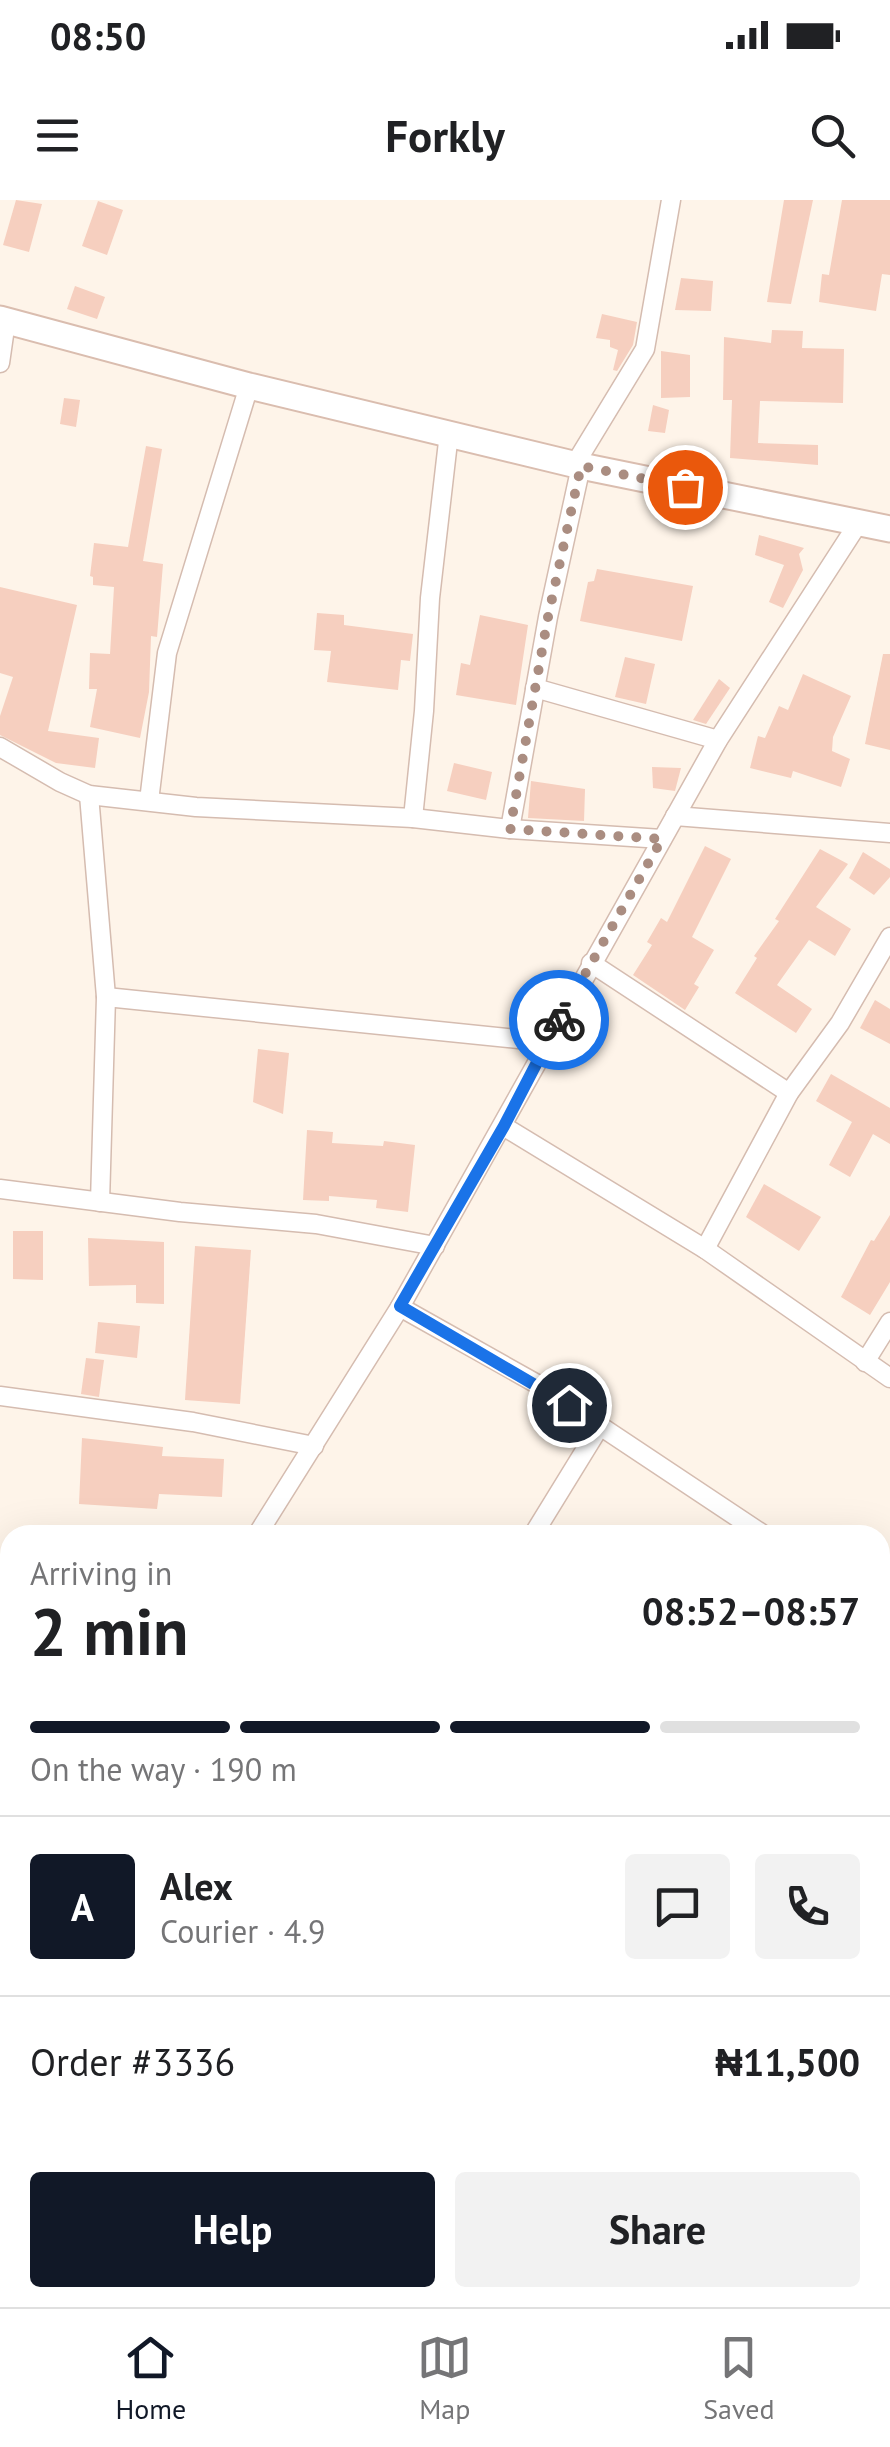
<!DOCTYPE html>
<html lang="en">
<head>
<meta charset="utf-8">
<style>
  body { margin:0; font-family:"PT Sans",sans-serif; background:#f2f2f2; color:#202124; height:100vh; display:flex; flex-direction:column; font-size:38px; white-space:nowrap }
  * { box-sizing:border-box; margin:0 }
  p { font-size:32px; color:#757577 }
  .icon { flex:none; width:55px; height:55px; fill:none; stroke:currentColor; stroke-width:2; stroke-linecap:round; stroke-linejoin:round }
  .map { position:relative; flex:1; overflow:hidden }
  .panel { position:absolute; left:0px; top:1325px; width:890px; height:782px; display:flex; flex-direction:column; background:#fff; border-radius:30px 30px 0 0; box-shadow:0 10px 40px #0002 }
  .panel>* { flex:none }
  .pin { position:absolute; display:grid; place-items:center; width:85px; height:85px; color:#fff; margin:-42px; border:5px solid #fff; border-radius:50%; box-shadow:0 2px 10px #0007 }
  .courier { position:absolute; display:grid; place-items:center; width:100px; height:100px; margin:-50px; border:8px solid #1a73e8; border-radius:50%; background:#fff; color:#222; box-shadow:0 2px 12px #0007 }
  .overview em { font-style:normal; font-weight:600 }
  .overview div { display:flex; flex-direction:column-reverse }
  .overview { display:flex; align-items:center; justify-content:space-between; height:170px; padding:0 30px }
  h1 { font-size:65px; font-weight:600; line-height:75px }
  .bar { display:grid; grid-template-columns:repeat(4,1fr); gap:15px 10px; align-content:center; height:120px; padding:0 30px }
  .bar i { height:12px; border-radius:8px; background:#e0e0e0 }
  .bar .current { background:#111827 }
  .bar p { grid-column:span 4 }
  .line { display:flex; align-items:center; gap:25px; padding:0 30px; border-top:2px solid #e0e0e0 }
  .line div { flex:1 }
  .round { display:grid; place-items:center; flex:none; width:105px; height:105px; border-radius:10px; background:#f2f2f2 }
  .cta { display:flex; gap:20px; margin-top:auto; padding:20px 30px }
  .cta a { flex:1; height:115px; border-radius:10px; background:#111827; color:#fff; font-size:40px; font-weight:600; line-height:115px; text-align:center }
  .cta a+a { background:#f2f2f2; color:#202124 }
  .status { display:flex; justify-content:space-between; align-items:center; height:70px; padding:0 50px; background:#fff; direction:ltr }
  .status svg { height:28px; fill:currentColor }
  header { display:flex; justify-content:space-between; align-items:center; height:130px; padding:0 30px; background:#fff; font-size:45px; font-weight:600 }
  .tab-bar { display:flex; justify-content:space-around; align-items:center; height:140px; border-top:2px solid #e0e0e0; background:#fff; font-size:28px; color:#757577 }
  .tab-bar a { display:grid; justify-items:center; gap:5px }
  .tab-bar .current { color:#111827 }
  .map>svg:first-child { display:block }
  .building { fill:#f6cfbf }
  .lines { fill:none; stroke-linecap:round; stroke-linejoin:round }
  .street-casing { stroke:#d5bcb0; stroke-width:21 }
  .secondary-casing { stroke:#dabdaf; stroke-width:29 }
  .street { stroke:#fff; stroke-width:18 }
  .secondary { stroke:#fff; stroke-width:25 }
  .done { stroke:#aa8d81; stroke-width:10; stroke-dasharray:0 18 }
  .route { stroke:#1a73e8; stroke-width:12 }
</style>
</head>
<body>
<div class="status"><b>08:50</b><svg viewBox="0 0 49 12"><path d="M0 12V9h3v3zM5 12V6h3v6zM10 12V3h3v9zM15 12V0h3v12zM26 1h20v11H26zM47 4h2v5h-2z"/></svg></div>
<header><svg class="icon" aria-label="menu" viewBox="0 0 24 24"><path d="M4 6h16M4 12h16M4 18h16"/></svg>Forkly<svg class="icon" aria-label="search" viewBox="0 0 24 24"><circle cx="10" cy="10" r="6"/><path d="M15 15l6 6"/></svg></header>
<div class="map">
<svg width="890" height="2107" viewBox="0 0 890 2107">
  <rect width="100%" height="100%" fill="#fef4e9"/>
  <!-- building -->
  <g class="building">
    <polygon points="16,0 42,4 29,52 3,45"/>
    <polygon points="784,0 813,0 791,104 767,102"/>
    <polygon points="842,0 890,0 890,75 882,74 876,111 819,102 822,74 829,75"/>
    <polygon points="98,1 123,10 107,55 82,46"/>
    <polygon points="681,78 713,81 711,111 675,110"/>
    <polygon points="75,86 105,97 97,119 67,109"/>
    <polygon points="602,114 637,122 633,145 617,171 613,170 618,150 610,147 610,140 596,138"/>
    <polygon points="772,130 803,131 802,148 844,149 843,203 760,201 758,243 818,245 818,265 730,258 732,200 723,200 724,137 771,143"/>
    <polygon points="661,151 690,155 690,197 661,198"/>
    <polygon points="64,198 80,200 76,227 60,224"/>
    <polygon points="653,205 669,210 665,233 648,231"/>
    <polygon points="146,246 162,249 143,361 163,364 157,437 151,436 149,492 140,538 90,527 97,489 89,489 90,453 110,454 114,387 93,385 93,377 90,376 94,343 128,347"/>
    <polygon points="759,335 804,348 799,354 803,370 783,408 769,402 784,365 755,355"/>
    <polygon points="597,369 693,386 682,441 580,421 588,382 594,381"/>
    <polygon points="0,387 77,405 48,531 99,538 95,568 56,563 0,535 0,516 13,477 0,473"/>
    <polygon points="317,413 344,415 344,425 413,434 410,461 401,460 398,490 327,482 331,451 314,450"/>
    <polygon points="480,415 528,425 516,505 456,495 461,463 470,465"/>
    <polygon points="883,454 890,454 890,550 865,544"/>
    <polygon points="625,457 655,464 646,504 615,497"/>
    <polygon points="803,474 851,496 833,537 832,551 850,559 841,587 793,571 791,578 750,568 758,536 765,538 779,506 788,510"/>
    <polygon points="719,479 730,488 706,524 693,520"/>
    <polygon points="454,563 492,572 486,600 447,591"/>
    <polygon points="652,567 681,568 675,591 653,588"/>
    <polygon points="531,581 585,589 584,621 528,618"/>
    <polygon points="705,646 731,659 692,737 714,750 694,784 699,787 685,810 633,775 652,745 647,742 661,718 667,722"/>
    <polygon points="820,649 848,664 816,707 851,729 835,756 809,740 777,785 812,809 796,833 735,793 757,758 754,756 779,721 775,719"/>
    <polygon points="863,652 890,669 890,677 874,695 849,678"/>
    <polygon points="875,800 890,809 890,844 860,828"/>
    <polygon points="258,849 289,853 283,914 253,902"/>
    <polygon points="831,874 890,908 890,944 873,934 850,977 829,965 852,922 816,901"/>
    <polygon points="307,930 333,932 332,943 383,946 384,941 415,945 408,1012 376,1008 377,1000 329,996 329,1001 303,1000"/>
    <polygon points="764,984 821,1017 799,1051 746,1017"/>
    <polygon points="890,1015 890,1082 870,1115 841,1097 871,1040 874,1041"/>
    <polygon points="13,1031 43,1031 43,1080 13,1079"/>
    <polygon points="88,1038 164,1042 164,1104 136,1103 136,1085 89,1086"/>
    <polygon points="195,1046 251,1050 240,1204 185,1200"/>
    <polygon points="98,1122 140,1126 137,1158 95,1153"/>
    <polygon points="86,1158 104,1160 99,1197 81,1194"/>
    <polygon points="82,1238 163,1247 162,1256 224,1259 222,1297 159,1294 157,1309 79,1304"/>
  </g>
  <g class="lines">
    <!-- street casing -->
    <g class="street-casing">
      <g id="street">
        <polyline points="0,163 6,121"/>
        <polyline points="575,264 645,149 671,0"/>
        <polyline points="535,488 718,540"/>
        <polyline points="0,547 60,582 89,595 196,607 413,618 510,629 662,639"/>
        <polyline points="89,595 106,797 100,1002"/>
        <polyline points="149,601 167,453 249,186"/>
        <polyline points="675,616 890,633"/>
        <polyline points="413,618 424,511 430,398 449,233"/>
        <polyline points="510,629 548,417 581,266"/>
        <polyline points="591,763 789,893"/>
        <polyline points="106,797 547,842"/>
        <polyline points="503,926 705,1049 890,1178"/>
        <polyline points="0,989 180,1012 316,1024 435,1046"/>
        <polyline points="705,1049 789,893 840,823 890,737"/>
        <polyline points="400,1107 537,1184 764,1335"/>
        <polyline points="865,1162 890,1122"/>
        <polyline points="0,1196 193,1222 314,1246"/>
        <polyline points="257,1335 400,1107 718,540 859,322"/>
        <polyline points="533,1335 600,1226"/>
        <polyline points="0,1387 10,1388"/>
        <polyline points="880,1415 890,1423"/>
        <polyline points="0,1574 10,1575"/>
        <polyline points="880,1651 890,1657"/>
        <polyline points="0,1724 10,1722"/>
        <polyline points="0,1761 10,1743"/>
        <polyline points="880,1900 890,1883"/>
        <polyline points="0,2042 10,2052"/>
        <polyline points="56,2098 65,2107"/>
        <polyline points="534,2098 548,2107"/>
        <polyline points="479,2107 492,2098"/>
        <polyline points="756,2107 762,2098"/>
      </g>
    </g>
    <!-- secondary casing -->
    <g class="secondary-casing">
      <polyline id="secondary" points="0,119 249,186 581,266 890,329"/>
    </g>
    <!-- street -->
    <use href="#street" class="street"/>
    <!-- secondary -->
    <use href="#secondary" class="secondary"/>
  </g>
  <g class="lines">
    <!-- done -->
    <polyline class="done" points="559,820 662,639 510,629 548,417 581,266 685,287"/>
    <!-- route -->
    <polyline class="route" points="559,820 504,926 400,1106 569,1205"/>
  </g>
</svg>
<div class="pin" style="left:685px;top:287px;background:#ea580c"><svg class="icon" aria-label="bag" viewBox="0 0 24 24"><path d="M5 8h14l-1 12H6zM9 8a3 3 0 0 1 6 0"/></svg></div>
<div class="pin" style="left:569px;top:1205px;background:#1f2937"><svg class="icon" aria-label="home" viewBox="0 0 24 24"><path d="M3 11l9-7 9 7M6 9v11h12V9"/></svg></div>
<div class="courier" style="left:559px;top:820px"><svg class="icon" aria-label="bike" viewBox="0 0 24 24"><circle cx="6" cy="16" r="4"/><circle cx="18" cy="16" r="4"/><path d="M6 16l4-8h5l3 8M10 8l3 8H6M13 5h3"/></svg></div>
<section class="panel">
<div class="overview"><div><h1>2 min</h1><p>Arriving in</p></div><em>08:52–08:57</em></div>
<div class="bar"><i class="current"></i><i class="current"></i><i class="current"></i><i></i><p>On the way · 190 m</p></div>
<div class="line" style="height:180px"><b class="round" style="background:#111827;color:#fff">A</b><div><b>Alex</b><p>Courier · 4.9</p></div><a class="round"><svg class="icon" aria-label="chat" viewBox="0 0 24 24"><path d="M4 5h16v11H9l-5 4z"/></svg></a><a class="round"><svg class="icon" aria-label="phone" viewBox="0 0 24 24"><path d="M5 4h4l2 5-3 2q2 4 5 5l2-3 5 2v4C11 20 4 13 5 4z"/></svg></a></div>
<div class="line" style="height:130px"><div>Order #3336</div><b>₦11,500</b></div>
<div class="cta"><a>Help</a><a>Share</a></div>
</section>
</div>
<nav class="tab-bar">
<a class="current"><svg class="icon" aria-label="home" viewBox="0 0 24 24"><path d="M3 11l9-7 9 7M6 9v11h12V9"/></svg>Home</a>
<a><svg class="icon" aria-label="map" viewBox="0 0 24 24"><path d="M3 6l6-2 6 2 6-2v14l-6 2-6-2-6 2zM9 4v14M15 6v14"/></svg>Map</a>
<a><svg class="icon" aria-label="saved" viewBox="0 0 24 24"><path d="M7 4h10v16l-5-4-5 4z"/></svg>Saved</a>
</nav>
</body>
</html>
